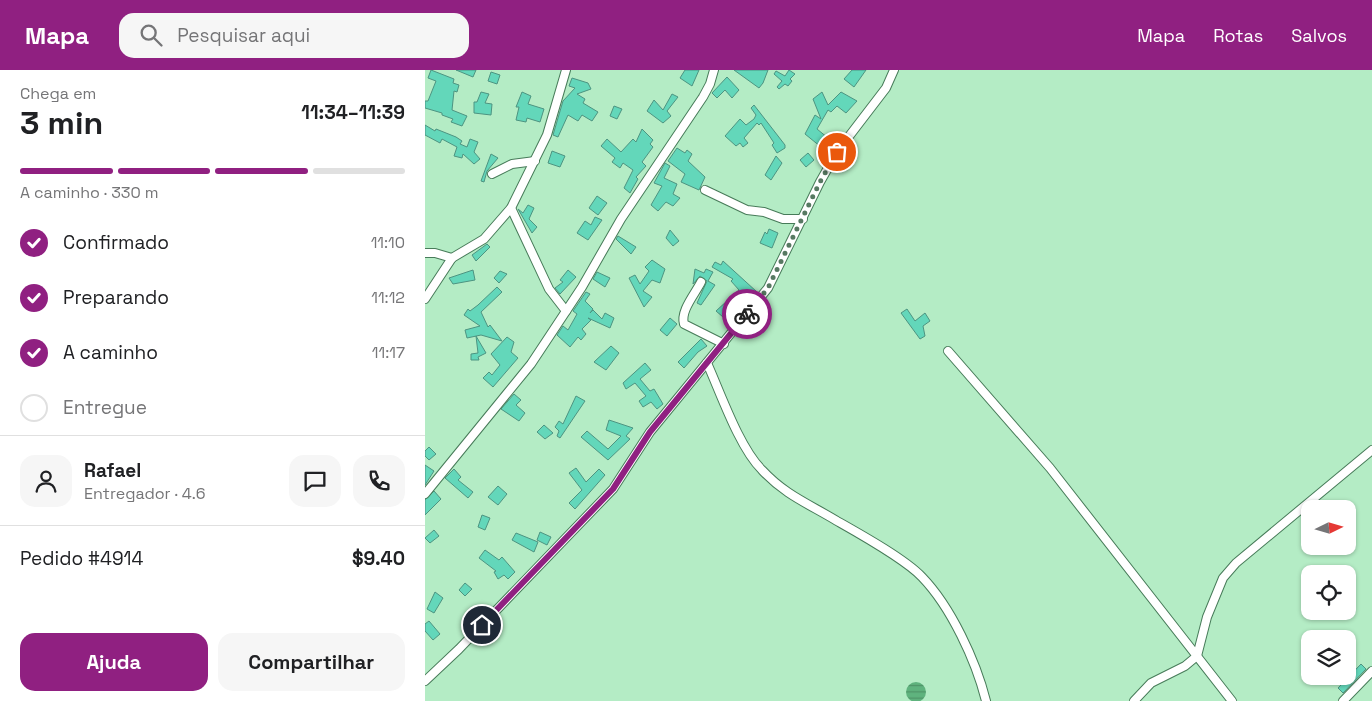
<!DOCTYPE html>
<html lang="pt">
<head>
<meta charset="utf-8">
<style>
  body { margin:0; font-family:"Space Grotesk",sans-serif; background:#f6f6f6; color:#202124; height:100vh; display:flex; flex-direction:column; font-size:19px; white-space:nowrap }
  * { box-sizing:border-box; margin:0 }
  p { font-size:16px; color:#757577 }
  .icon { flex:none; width:28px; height:28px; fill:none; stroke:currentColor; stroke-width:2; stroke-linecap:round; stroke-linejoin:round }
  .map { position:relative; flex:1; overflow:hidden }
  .details { display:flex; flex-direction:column; background:#fff; width:425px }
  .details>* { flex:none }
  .needle { width:32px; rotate:85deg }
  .buttons { position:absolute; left:876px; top:430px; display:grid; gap:10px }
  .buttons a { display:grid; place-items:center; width:55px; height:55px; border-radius:10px; background:#fff; box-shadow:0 1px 4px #0004; font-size:25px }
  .pin { position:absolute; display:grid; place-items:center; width:42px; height:42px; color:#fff; margin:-21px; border:2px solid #fff; border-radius:50%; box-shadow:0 1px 5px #0007 }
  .courier { position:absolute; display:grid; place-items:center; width:50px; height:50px; margin:-25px; border:4px solid #902081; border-radius:50%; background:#fff; color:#222; box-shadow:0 1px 6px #0007 }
  .headline em { font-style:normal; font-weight:600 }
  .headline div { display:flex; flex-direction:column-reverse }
  .headline { display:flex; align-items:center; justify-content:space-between; height:85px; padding:0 20px }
  h1 { font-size:32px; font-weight:600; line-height:38px }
  .bar { display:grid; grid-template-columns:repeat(4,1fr); gap:8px 5px; align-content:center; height:60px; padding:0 20px }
  .bar i { height:6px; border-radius:4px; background:#e0e0e0 }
  .bar .on { background:#902081 }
  .bar p { grid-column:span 4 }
  .line { display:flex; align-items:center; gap:12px; padding:0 20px; border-top:1px solid #e0e0e0 }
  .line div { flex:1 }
  .round { display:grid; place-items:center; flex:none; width:52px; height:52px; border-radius:15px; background:#f6f6f6 }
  ol { padding:0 20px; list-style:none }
  li { display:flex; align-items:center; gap:15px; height:55px }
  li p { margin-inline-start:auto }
  li .icon { padding:5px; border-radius:50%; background:#902081; color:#fff; stroke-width:4 }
  li:last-child { color:#757577 }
  li i { width:28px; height:28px; border:2px solid #e0e0e0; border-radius:50% }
  .button { display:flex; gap:10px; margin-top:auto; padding:10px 20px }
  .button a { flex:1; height:58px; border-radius:15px; background:#902081; color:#fff; font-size:20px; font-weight:600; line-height:58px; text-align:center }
  .button a+a { background:#f6f6f6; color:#202124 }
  header { display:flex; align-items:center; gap:30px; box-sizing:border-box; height:70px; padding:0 25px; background:#902081; color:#fff }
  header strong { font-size:24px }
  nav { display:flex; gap:28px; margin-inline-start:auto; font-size:18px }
  .search { width:350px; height:45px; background:#f6f6f6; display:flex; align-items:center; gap:12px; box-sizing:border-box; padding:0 18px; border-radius:15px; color:#757577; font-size:19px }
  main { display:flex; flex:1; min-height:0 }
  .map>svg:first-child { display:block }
  .water { fill:url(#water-rules) }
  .building { fill:#63d7ba; stroke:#4d9481 }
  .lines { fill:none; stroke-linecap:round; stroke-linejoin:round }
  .street-casing { stroke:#477b59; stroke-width:10 }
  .street { stroke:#fff; stroke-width:8 }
  .done { stroke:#577962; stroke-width:5; stroke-dasharray:0 9 }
  .route { stroke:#902081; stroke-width:6 }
</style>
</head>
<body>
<header>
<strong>Mapa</strong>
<div class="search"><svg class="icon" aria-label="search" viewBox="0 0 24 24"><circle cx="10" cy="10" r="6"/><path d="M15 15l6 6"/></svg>Pesquisar aqui</div>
<nav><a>Mapa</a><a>Rotas</a><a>Salvos</a></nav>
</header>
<main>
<section class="details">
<div class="headline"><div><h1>3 min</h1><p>Chega em</p></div><em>11:34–11:39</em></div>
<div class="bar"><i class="on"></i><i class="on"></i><i class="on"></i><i></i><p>A caminho · 330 m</p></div>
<ol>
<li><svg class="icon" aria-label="check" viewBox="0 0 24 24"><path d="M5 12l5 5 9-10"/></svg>Confirmado<p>11:10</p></li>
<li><svg class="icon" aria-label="check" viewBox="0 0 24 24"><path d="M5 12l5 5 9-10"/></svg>Preparando<p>11:12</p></li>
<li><svg class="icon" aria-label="check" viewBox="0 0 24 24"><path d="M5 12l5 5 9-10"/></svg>A caminho<p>11:17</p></li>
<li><i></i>Entregue</li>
</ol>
<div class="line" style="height:90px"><a class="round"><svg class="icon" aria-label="person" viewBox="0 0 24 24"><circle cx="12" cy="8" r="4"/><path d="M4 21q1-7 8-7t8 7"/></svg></a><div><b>Rafael</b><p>Entregador · 4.6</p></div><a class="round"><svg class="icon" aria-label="chat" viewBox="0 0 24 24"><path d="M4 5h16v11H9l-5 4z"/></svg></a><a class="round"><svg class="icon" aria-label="phone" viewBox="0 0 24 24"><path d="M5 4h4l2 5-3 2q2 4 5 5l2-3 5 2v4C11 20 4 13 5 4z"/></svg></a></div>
<div class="line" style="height:65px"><div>Pedido #4914</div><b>$9.40</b></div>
<div class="button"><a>Ajuda</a><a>Compartilhar</a></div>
</section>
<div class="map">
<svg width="947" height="631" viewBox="0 0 947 631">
  <defs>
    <pattern id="water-rules" width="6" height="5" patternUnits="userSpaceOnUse" patternTransform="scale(1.25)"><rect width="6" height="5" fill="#5fb37e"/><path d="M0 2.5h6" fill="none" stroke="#4e9367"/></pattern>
  </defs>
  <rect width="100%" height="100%" fill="#b4ecc5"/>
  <!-- water -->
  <circle class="water" cx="491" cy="622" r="10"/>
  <!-- building -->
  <g class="building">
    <polygon points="6,0 29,9 28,13 34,15 32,22 29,21 27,40 42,46 37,56 26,52 28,49 17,45 17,43 0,38 0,31 3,31 11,11 3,8"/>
    <polygon points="31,0 51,0 48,7"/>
    <polygon points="260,0 274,0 267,16 255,8"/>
    <polygon points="309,0 343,0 338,13 334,18"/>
    <polygon points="364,0 370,4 365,9 367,11 363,16 360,14 354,19 352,17 357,11 349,4 351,1 360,6"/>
    <polygon points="427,0 441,0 429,17 419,9"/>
    <polygon points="66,2 75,5 72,14 63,11"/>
    <polygon points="302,7 314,20 307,28 300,20 292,28 287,23"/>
    <polygon points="147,8 163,13 166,19 152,24 160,29 158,33 173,42 167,51 157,45 153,51 143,45 133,67 128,65 138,31 150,18 144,16"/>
    <polygon points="56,22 64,24 60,33 67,34 66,45 49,43 49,32 52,32"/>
    <polygon points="97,22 106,26 103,34 119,39 115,52 102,48 101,52 91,50 94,37 91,37"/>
    <polygon points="397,22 403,35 416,22 432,31 421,43 412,36 406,42 403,40 392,59 403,68 396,77 380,64 390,45 396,49 388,29"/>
    <polygon points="247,24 253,27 242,41 246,46 238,53 222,41 229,30 238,40"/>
    <polygon points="329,35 360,75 360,78 352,83 347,75 349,73 336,53 334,55 332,53 319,68 323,73 318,77 315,73 311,76 300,66 315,49 321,55 329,49 331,45 326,38"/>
    <polygon points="189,36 197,39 192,49 185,46"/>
    <polygon points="0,55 10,61 11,59 31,67 37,71 35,74 42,77 45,69 53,72 49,82 55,89 49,94 38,84 37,88 29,86 32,77 17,69 15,73 0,65"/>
    <polygon points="217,59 228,70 225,74 228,77 217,92 221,96 211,107 213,109 205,123 199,118 208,100 198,93 195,98 187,92 190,88 176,76 182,69 196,82 208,69 211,72"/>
    <polygon points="252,78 260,83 262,80 267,84 263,91 280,107 274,120 256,112 260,104 243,91"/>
    <polygon points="127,81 140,86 135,97 123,93"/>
    <polygon points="383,83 389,90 381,97 375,90"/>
    <polygon points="66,84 73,88 62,101 59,112 56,111"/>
    <polygon points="351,86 357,93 346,110 340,105"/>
    <polygon points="240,93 245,96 239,108 252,114 248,124 255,128 248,136 241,132 233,141 226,135 237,116 229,113"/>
    <polygon points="172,126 182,133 173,145 164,138"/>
    <polygon points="103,135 109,138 104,149 112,157 107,163 93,139 98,143"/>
    <polygon points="170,147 177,150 163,170 152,163 160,151 166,155"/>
    <polygon points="344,159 353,163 347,178 335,173 340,162 342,164"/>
    <polygon points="245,160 254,171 248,176 241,168"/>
    <polygon points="193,166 211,177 206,184 191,169"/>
    <polygon points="62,174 65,177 51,191 47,185"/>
    <polygon points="227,190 240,199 235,213 227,210 218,221 227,227 219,237 204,208 210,205 215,214 224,201 220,197"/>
    <polygon points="298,191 332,222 326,230 321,225 313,235 311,233 298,247 291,241 314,220 306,211 308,209 287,197 290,192 296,195"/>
    <polygon points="270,199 279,203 281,199 288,202 283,211 290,215 276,235 272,233 282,211 275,206 268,214"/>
    <polygon points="48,200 50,210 28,214 24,208"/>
    <polygon points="143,200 151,207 135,224 130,218 138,212 135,210"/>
    <polygon points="75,201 82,204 74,213 69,208"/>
    <polygon points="172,202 185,208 180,217 168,209"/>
    <polygon points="72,217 77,222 56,242 63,257 65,255 77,271 56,265 42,268 40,260 55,256 39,245 43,239 45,241 53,235"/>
    <polygon points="161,222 165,224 160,231 168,239 165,243 168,240 177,249 180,243 189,248 185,258 163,248 166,250 157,259 161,264 156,270 153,267 145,277 132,265 138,256 143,260 152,244 148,241"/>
    <polygon points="482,239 490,251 500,243 505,251 498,256 500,266 495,269 476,243"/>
    <polygon points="245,248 252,254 242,266 235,260"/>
    <polygon points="51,266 61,283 53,287 54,290 46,290 46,284 53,283"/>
    <polygon points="82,267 89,272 86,282 93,288 68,317 58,308 64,302 67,305 75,295 66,284"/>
    <polygon points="276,269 282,276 273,282 259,298 253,292"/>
    <polygon points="186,276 194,283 181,300 169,292"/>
    <polygon points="220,293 226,300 215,309 225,321 229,319 238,334 232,339 226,332 218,337 214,331 221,326 210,313 201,319 198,313"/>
    <polygon points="89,324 96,330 91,335 100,343 94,351 76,339"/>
    <polygon points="151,326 160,331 135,368 132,366 134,361 130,357 134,351 138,354"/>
    <polygon points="184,350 208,358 201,366 205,369 183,390 156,367 162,361 183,379 196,366 181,360"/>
    <polygon points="119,355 128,363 120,369 112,362"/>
    <polygon points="4,377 11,384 4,390 0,386 0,381"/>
    <polygon points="0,395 9,401 0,415"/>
    <polygon points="151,398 161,412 174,399 180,405 150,439 144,433 157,420 144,403"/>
    <polygon points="29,399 36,407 33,410 48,422 43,428 20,408"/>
    <polygon points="73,416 82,424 73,435 63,427"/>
    <polygon points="9,421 16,429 0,445 0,430"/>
    <polygon points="57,445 65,448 60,460 53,457"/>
    <polygon points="9,460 14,466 5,473 0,468"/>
    <polygon points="115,462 126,467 122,475 112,470"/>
    <polygon points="91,463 113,472 109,482 87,470"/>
    <polygon points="60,480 74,490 77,487 90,502 83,509 79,505 73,509 69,502 71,501 54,488"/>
    <polygon points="40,513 47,519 40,526 34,520"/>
    <polygon points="10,522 18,528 9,543 2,539"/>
    <polygon points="4,551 15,564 8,570 0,561 0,554"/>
    <polygon points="936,594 941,599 918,623 913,618"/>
  </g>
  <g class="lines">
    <!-- street casing -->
    <g class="street-casing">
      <g id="street">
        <polyline points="67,104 87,94 110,91"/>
        <polyline points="280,120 322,140 339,142 358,149 378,149"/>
        <polyline points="86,138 124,219 141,241"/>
        <polyline points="0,183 10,183 27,188"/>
        <path d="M276,212C270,224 255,241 259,254L299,274"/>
        <polyline points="0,229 27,188 59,169 86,138 122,65 141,0"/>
        <polyline points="523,281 625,398 807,631"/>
        <path d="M282,293C296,324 314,377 337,400C360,425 384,434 412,451C435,464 480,489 497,507C526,537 551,591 561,631"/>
        <polyline points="0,424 106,294 157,217 196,149 278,27 285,14 289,0"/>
        <polyline points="0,611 34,579 188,419 225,362 343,218 395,112 412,82 461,18 469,0"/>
        <polyline points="709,631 726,613 760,596 772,586 782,547 798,508 811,493 947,380"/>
        <polyline points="918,631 947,601"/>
      </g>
    </g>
    <!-- street -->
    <use href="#street" class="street"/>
  </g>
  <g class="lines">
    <!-- done -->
    <polyline class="done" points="322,244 343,218 395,112 412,82"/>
    <!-- route -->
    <polyline class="route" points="57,555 188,419 225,362 322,244"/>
  </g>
</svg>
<div class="buttons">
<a><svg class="needle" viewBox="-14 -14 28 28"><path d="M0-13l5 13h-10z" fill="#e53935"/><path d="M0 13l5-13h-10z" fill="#757577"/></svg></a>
<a><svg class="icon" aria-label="locate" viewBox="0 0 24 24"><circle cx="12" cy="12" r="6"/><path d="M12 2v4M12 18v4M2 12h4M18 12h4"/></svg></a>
<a><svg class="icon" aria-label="layers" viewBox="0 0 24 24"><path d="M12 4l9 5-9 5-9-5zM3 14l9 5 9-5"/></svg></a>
</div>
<div class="pin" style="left:412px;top:82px;background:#ea580c"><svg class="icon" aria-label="bag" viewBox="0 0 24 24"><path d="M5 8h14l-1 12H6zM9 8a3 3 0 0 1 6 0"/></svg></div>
<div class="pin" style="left:57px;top:555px;background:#1f2937"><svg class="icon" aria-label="home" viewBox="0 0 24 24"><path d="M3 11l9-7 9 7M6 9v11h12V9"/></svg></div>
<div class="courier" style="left:322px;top:244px"><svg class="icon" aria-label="bike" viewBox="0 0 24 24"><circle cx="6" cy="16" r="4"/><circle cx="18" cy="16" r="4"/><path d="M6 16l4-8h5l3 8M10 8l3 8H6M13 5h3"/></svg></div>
</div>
</main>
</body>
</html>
